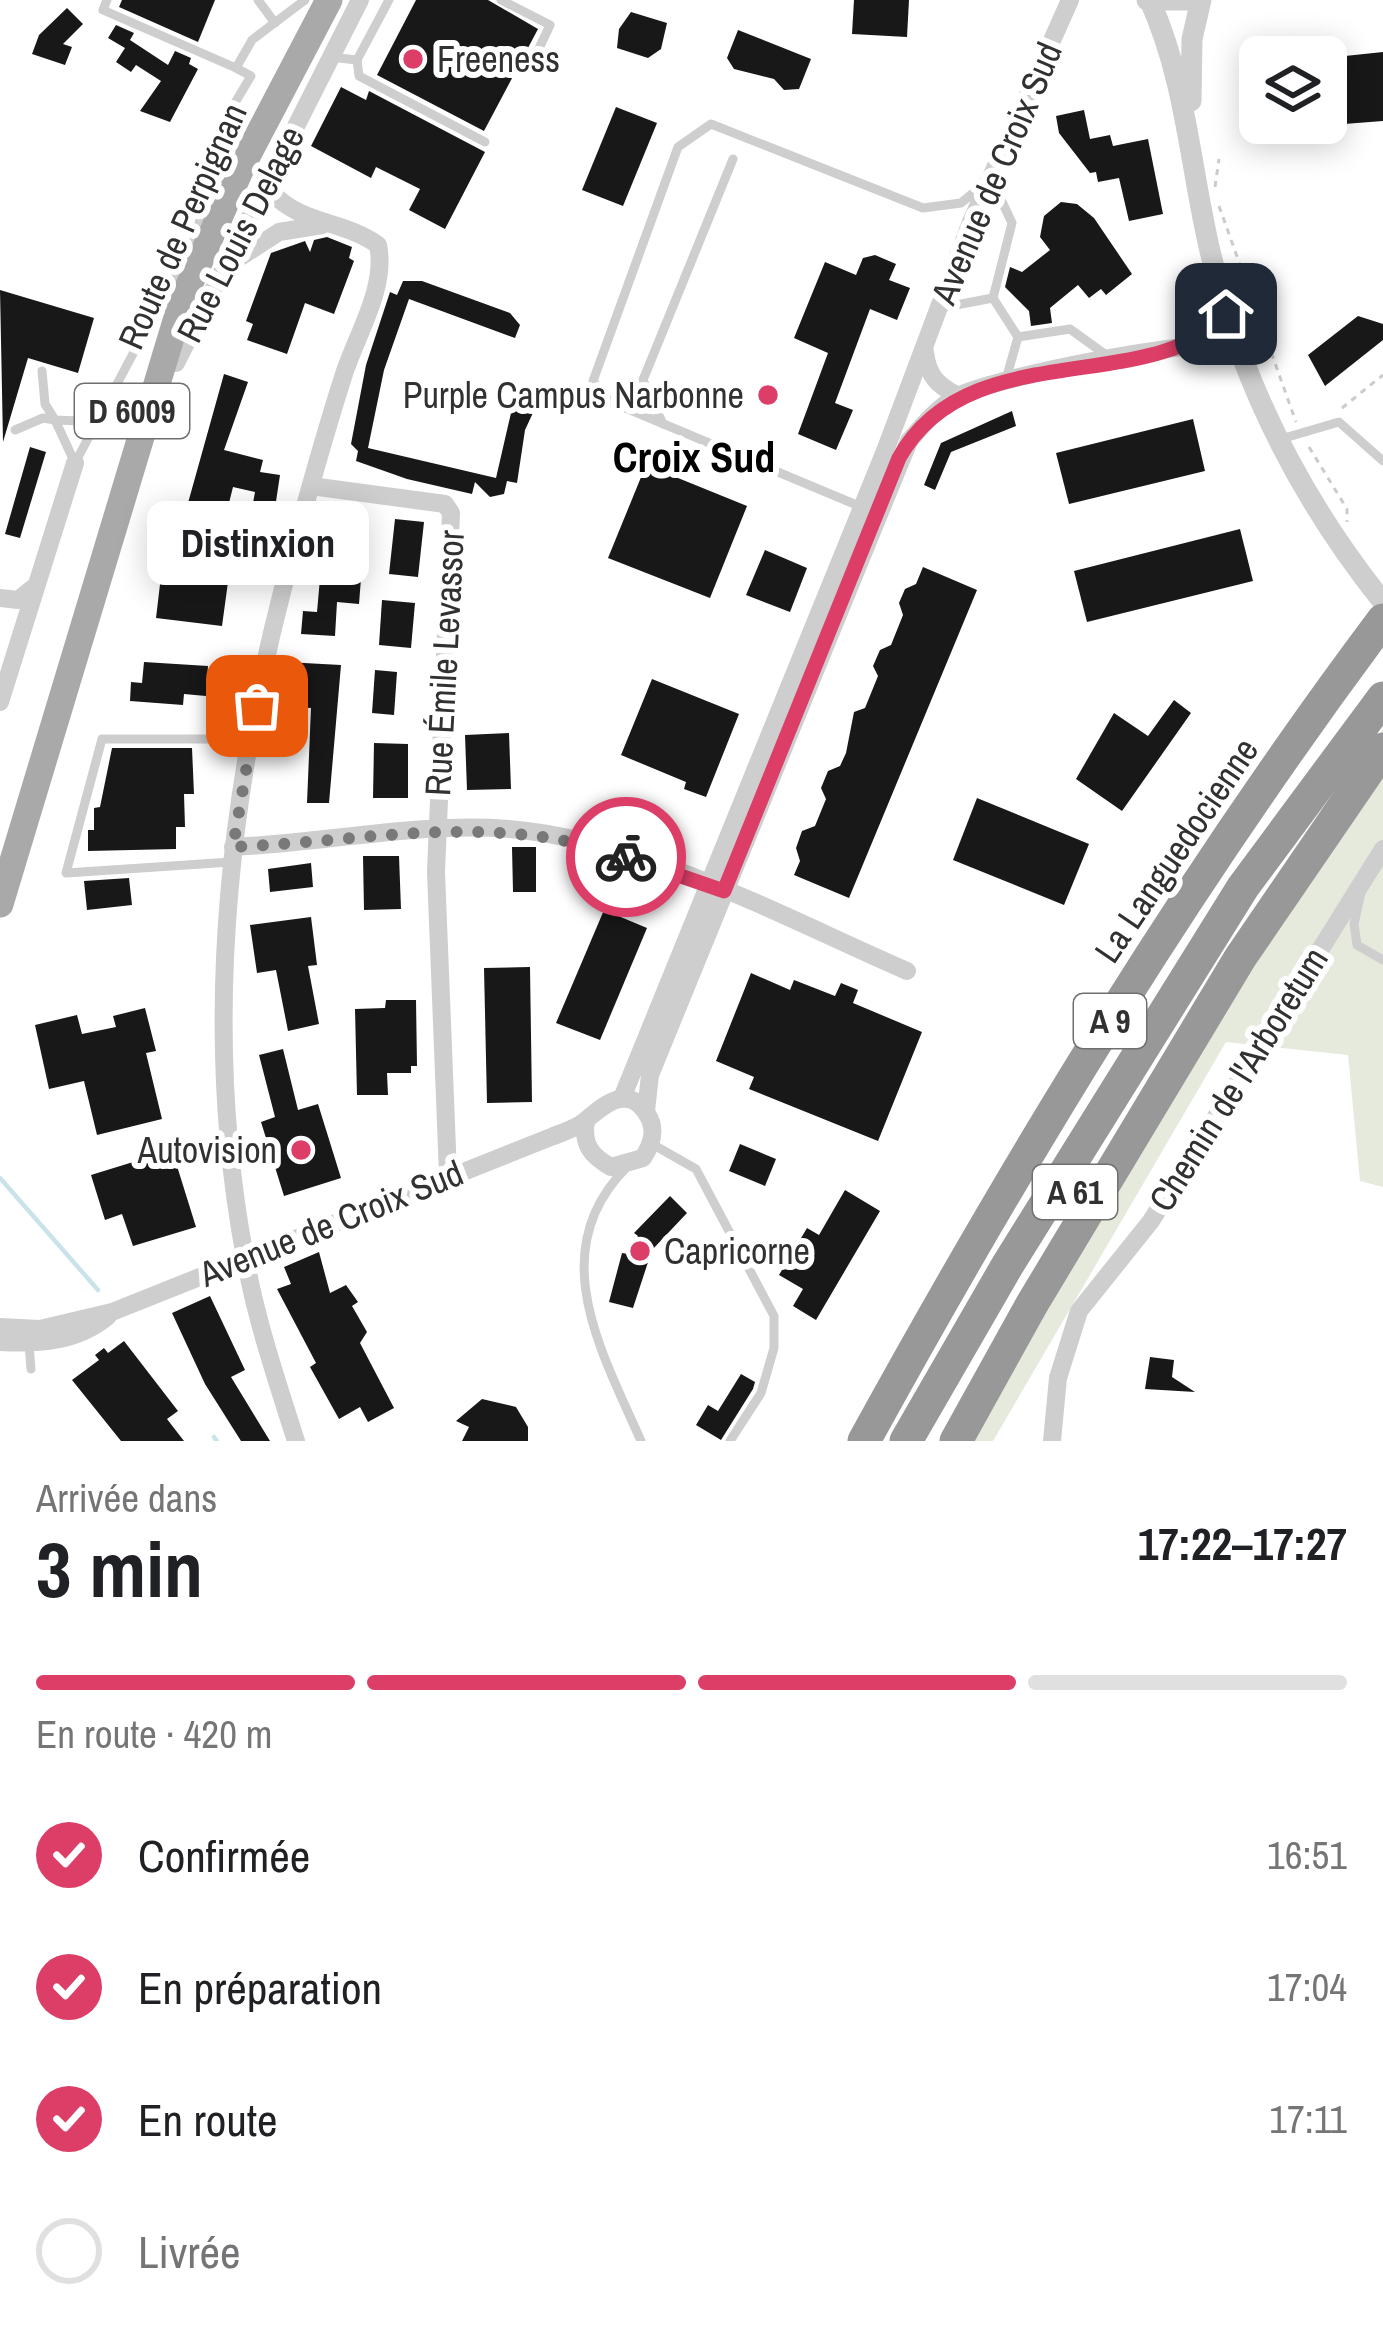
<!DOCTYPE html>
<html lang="fr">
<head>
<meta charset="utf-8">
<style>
  body { margin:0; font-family:"Archivo Narrow",sans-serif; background:#f6f6f6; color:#202124; height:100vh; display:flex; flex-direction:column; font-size:45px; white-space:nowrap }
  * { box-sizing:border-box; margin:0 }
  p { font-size:39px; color:#757577 }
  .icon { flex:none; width:66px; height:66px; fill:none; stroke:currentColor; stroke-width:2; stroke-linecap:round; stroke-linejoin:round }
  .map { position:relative; height:1441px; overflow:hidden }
  .panel { display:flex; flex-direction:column; background:#fff; flex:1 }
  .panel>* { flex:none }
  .controls { position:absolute; left:1239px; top:36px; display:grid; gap:24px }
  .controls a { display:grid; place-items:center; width:108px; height:108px; border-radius:18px; background:#fff; box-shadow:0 6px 30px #0003; font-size:60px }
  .pin { position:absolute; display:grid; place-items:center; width:102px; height:102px; color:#fff; margin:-51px; border-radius:24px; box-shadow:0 6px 18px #0006 }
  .courier { position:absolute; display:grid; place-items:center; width:120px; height:120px; margin:-60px; border:9px solid #dc3e67; border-radius:50%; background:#fff; color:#222; box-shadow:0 3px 15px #0007 }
  .bubble { position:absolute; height:84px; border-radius:18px; background:#fff; box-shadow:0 6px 30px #0003; font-size:39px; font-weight:700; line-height:84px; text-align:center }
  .headline em { font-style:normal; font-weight:700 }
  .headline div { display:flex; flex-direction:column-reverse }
  .headline { display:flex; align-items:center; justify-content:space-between; height:204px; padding:0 36px }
  h1 { font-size:78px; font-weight:700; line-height:90px }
  .bar { display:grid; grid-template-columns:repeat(4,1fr); gap:18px 12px; align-content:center; height:144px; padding:0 36px }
  .bar i { height:15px; border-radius:9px; background:#e0e0e0 }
  .bar .active { background:#dc3e67 }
  .bar p { grid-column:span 4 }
  ol { padding:0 36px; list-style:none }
  li { display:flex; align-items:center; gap:36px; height:132px }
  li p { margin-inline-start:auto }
  li .icon { padding:12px; border-radius:50%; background:#dc3e67; color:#fff; stroke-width:4 }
  li:last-child { color:#757577 }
  li i { width:66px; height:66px; border:6px solid #e0e0e0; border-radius:50% }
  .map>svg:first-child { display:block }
  .green { fill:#e6eadd }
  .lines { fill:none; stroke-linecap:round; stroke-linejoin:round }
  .stream { stroke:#cae3e9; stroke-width:4.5 }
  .building { fill:#181818 }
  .path { stroke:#cbcbcb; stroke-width:3; stroke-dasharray:6 6; stroke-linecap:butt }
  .service { stroke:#cecece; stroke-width:9 }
  .minor { stroke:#cecece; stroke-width:18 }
  .tertiary { stroke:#cecece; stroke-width:21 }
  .primary { stroke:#a9a9a9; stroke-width:27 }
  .motorway { stroke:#989898; stroke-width:33 }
  .done { stroke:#797979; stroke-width:12; stroke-dasharray:0 21.6 }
  .route { stroke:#dc3e67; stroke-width:15 }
  .poi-dot { fill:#dc3e67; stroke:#fff; stroke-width:4.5 }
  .labels { text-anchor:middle; stroke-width:12; stroke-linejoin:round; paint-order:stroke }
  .shield { fill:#fff; stroke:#6f6f6f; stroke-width:3 }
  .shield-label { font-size:33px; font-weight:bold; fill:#313131 }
  .poi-label { font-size:36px; fill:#313131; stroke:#fff; text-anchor:start }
  .street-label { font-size:36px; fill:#313131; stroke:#fff }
  .quarter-label { font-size:42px; font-weight:bold; fill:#000; stroke:#fff }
</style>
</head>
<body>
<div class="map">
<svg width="1383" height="1441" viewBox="0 0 1383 1441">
  <rect width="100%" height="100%" fill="#fff"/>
  <!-- green -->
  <polygon class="green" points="1383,729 1383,1187 1360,1181 1348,1055 1226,1042 993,1441 945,1441 1315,827"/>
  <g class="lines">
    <!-- stream -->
    <g class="stream">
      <polyline points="0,1178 98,1290"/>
      <polyline points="214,1437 217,1441"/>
    </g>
  </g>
  <!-- building -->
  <g class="building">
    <polygon points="122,0 215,0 198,42 119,7"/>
    <polygon points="416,0 488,0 538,29 484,131 377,75"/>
    <polygon points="854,0 909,0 907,37 852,34"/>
    <polygon points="67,8 83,24 63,44 72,47 65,65 32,54 39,35"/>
    <polygon points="631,12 667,23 661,49 648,58 617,48 619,29"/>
    <polygon points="116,25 134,33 130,40 168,65 175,51 191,58 189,64 198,69 170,122 140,111 161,81 136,65 131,72 116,62 125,48 108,38"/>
    <polygon points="738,30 811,59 799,89 784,90 774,79 734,69 727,58"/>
    <polygon points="1383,52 1383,121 1344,124 1345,134 1333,135 1326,58"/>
    <polygon points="341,87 366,100 369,91 485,152 445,229 409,210 420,189 376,167 371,178 311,146"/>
    <polygon points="616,107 657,123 623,206 582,190"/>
    <polygon points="1084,110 1090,139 1110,135 1113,146 1148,139 1163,214 1129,221 1119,178 1098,182 1096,172 1090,173 1059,133 1056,116"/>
    <polygon points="1061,202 1077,204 1094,218 1132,274 1106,295 1101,289 1089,298 1078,285 1050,308 1052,323 1031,326 1029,311 1005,287 1010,267 1022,272 1050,250 1040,237 1044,216"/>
    <polygon points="327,237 352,247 349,258 354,261 334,314 305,303 287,354 247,340 253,324 246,321 271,253 305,241 310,252 314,240"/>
    <polygon points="875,255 896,264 889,280 910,288 897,320 870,309 835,403 853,410 836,450 798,434 828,353 794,338 825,262 856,275 863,258"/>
    <polygon points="403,281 422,281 510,313 520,325 515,338 409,299 384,370 368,448 496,478 514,400 521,402 530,386 544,389 525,430 517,483 507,481 504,494 490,497 475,482 472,494 407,479 356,461 358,451 351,444 366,365 390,292 397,295"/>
    <polygon points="0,290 94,318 78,373 28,358 3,442"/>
    <polygon points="1358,316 1383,324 1383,340 1325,386 1308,355"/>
    <polygon points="224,374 248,382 224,450 263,460 260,472 280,475 275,508 253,503 255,492 233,487 227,511 188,503"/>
    <polygon points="1012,411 1016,426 951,452 935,490 924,485 941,443"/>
    <polygon points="1193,419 1205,471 1069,504 1056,453"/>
    <polygon points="30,447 46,452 20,538 5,534"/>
    <polygon points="646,465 747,506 710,598 608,558"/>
    <polygon points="326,511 366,515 359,604 337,602 335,636 301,634 303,611 317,612"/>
    <polygon points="395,519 424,522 418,577 389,574"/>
    <polygon points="1240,529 1253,581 1087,622 1074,571"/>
    <polygon points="765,550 807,568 790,612 746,595"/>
    <polygon points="172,551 231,560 222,626 156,618 161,576 168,577"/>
    <polygon points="923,567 977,590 849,898 794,875 800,861 796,848 802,831 815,826 826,799 821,788 828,771 840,766 846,753 854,712 865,708 878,676 873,666 880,650 891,645 903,615 899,603 905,589 916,584"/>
    <polygon points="382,600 415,603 411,648 379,645"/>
    <polygon points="144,662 208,666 206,696 184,694 183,705 130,701 131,682 142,683"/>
    <polygon points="285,662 341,665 329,803 307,803 311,708 275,706 275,694 283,695"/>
    <polygon points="375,670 397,672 394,715 372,713"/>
    <polygon points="652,679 739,714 706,797 684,789 686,782 621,755"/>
    <polygon points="1174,700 1191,713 1122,811 1076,779 1114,713 1148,736"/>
    <polygon points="509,733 511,789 467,790 465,735"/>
    <polygon points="374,743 408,744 408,798 373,798"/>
    <polygon points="112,748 192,748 194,794 184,794 185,827 176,827 176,849 88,851 88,830 94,830 94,808 100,807"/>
    <polygon points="977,798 1089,844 1064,905 953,860"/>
    <polygon points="512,847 536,847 536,892 513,892"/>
    <polygon points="363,856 399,856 401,909 364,910"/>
    <polygon points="311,863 313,887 270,892 268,869"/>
    <polygon points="129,878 132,905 87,910 84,881"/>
    <polygon points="604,910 647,928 600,1040 556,1023"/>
    <polygon points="311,917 317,965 308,966 319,1024 288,1031 276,970 257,973 250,925"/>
    <polygon points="530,967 532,1102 487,1103 484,968"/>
    <polygon points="751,973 790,990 794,980 835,996 841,983 858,990 853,1003 922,1032 878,1141 749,1089 754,1077 716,1061"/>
    <polygon points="386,1000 416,1000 417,1066 411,1066 411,1073 387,1073 388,1095 357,1095 355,1009 385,1008"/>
    <polygon points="145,1008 156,1051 146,1053 162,1119 97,1135 84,1081 49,1089 35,1025 77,1015 82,1034 116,1027 113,1016"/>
    <polygon points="283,1049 298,1110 318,1104 341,1178 284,1196 261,1122 275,1117 259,1055"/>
    <polygon points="740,1144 776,1159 765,1186 729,1171"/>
    <polygon points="172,1150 196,1227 133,1246 122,1214 105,1220 91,1175"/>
    <polygon points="845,1190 880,1211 816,1320 793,1306 803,1289 779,1275 807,1228 819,1235"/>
    <polygon points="670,1196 687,1213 652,1250 633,1308 609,1302 622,1253 628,1254 638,1236 634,1233"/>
    <polygon points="319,1252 330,1293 346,1285 358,1302 352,1306 367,1332 360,1343 394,1408 368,1422 360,1407 339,1419 310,1367 316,1363 277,1289 291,1284 284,1267"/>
    <polygon points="210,1296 245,1370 231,1377 270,1441 241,1441 205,1384 172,1313"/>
    <polygon points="124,1341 178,1411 167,1419 184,1441 121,1441 72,1380 99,1360 95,1355 104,1348 108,1353"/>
    <polygon points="1150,1357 1174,1360 1172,1377 1195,1392 1145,1389"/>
    <polygon points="741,1374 755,1382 753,1389 721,1440 696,1425 708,1405 718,1411"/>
    <polygon points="482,1399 516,1407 528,1427 528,1441 462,1441 469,1427 456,1421"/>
  </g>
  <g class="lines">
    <!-- path -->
    <g class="path">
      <polyline points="1215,187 1219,159"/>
      <polyline points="1219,206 1296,422"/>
      <polyline points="1342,408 1383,375"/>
      <polyline points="1309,447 1347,509 1347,522"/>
    </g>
    <!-- service -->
    <g class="service">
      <polyline points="107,0 103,10 236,68"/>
      <polyline points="258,0 275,23"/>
      <polyline points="501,0 550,25 534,59"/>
      <polyline points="330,57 357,60 389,0"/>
      <polyline points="357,60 359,76 485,142"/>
      <polyline points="940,308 993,298"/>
      <polyline points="1018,337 1070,329 1106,355"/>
      <polyline points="42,371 45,404 55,420 79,421 102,413"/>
      <polyline points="663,424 643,380 733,159"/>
      <polyline points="15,430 43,418 55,420 75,463"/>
      <polyline points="1281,439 1339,422 1383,461"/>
      <polyline points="75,463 195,237 233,106 251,76 236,68 252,40 305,0"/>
      <polyline points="859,506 609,401 593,381 678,147 711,124 923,208 961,203 991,178 1012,223 993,298 1018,337 1006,379"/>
      <polyline points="231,862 66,873 102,739 249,739"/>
      <polyline points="1362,888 1354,924 1357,945 1383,960"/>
      <polyline points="652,1144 696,1169 774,1316 774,1348 761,1393 730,1441"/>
      <path d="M628,1166C542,1250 602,1352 641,1441"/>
      <polyline points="29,1344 31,1369"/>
    </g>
    <!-- minor -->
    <g class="minor">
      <path d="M274,169L272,193C303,225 343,220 378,245C387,287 357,334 344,374C321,446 301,519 282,592C226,810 203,1035 245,1257C256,1320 277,1381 296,1441"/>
      <polyline points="228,265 279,232 322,225"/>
      <path d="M925,352C928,376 937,385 958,396"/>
      <polyline points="176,363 360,0"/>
      <polyline points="311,486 445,504 451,513 436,872 448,1174"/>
      <polyline points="0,598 18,600 33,588"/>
      <polyline points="0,702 75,463"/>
      <path d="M233,847C324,843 418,822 509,829C642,840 785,918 907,971"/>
      <polyline points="622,1098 885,451 971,222 1070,0"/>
      <path d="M646,1111L650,1075L909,441C923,425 938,407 956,397C991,378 1202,335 1236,347"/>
      <path d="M0,1327L40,1329L112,1312L551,1137C561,1133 577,1128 585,1121C603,1106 627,1083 647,1114C657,1129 652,1144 643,1158L611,1167C591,1156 582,1144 586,1121"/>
      <path d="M0,1342C39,1344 77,1342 108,1316"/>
      <polyline points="1052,1441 1058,1378 1079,1311 1151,1221 1383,849"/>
    </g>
    <!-- tertiary -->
    <g class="tertiary">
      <polyline points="1147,0 1188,0"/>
      <path d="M1150,1C1186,81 1190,166 1210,251C1241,382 1299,497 1383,602"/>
      <polyline points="1191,101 1192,39 1201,0"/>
    </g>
    <!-- primary -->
    <polyline class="primary" points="0,904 182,301 243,164 329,0"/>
    <!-- motorway -->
    <g class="motorway">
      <path d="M864,1441C1020,1157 1189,879 1383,620"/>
      <polyline points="906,1441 1007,1266 1243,887 1383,698"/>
      <polyline points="956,1441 1032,1304 1240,958 1383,749"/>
    </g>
  </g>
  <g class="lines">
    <!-- done -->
    <path class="done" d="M257,706L233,847C371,841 492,811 626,857"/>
    <!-- route -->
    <path class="route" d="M626,857L724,891L899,458C968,333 1153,398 1226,314"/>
  </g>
  <!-- markers -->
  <g class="poi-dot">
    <circle cx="413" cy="59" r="12"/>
    <circle cx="768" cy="395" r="12"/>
    <circle cx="301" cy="1150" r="12"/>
    <circle cx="640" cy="1251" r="12"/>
  </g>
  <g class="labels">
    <!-- shield labels -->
    <g class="shield">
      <rect x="75" y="384" width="114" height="54" rx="9"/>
      <rect x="1074" y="994" width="72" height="54" rx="9"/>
      <rect x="1033" y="1165" width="84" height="54" rx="9"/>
    </g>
    <g class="shield-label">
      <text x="132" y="423">D 6009</text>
      <text x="1110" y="1033">A 9</text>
      <text x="1075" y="1204">A 61</text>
    </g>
    <!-- poi labels -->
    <g class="poi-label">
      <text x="437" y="72">Freeness</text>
      <text x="744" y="408" text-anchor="end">Purple Campus Narbonne</text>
      <text x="277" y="1163" text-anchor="end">Autovision</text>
      <text x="664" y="1264">Capricorne</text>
    </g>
    <!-- street labels -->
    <g class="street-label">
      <text transform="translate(996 173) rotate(-67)" y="13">Avenue de Croix Sud</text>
      <text transform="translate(182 226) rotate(-66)" y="13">Route de Perpignan</text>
      <text transform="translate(240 234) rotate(-63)" y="13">Rue Louis Delage</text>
      <text transform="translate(444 663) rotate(-87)" y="13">Rue Émile Levassor</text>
      <text transform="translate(1176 850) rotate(-56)" y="13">La Languedocienne</text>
      <text transform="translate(1238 1079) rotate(-58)" y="13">Chemin de l'Arboretum</text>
      <text transform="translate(331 1223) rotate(-22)" y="13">Avenue de Croix Sud</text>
    </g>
    <!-- quarter labels -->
    <g class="quarter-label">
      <text x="694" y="472">Croix Sud</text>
    </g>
  </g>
</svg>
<div class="controls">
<a><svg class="icon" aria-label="layers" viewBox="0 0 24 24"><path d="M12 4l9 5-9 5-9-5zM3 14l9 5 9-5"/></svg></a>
</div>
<div class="pin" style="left:257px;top:706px;background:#ea580c"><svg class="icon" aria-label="bag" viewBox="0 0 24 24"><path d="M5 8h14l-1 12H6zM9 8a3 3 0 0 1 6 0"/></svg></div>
<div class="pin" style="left:1226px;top:314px;background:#1f2937"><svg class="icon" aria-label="home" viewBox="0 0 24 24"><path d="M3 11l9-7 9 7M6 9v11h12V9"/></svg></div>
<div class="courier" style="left:626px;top:857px"><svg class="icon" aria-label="bike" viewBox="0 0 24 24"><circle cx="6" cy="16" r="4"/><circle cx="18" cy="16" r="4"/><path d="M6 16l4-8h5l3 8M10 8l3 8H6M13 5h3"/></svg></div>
<div class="bubble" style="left:147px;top:501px;width:222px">Distinxion</div>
</div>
<section class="panel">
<div class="headline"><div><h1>3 min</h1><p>Arrivée dans</p></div><em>17:22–17:27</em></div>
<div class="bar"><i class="active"></i><i class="active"></i><i class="active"></i><i></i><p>En route · 420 m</p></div>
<ol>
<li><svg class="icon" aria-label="check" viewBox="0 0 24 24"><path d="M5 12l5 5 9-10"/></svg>Confirmée<p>16:51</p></li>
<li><svg class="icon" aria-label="check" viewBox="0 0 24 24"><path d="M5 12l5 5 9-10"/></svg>En préparation<p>17:04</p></li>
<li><svg class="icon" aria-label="check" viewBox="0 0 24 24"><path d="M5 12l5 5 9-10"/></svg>En route<p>17:11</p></li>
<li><i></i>Livrée</li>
</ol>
</section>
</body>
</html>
